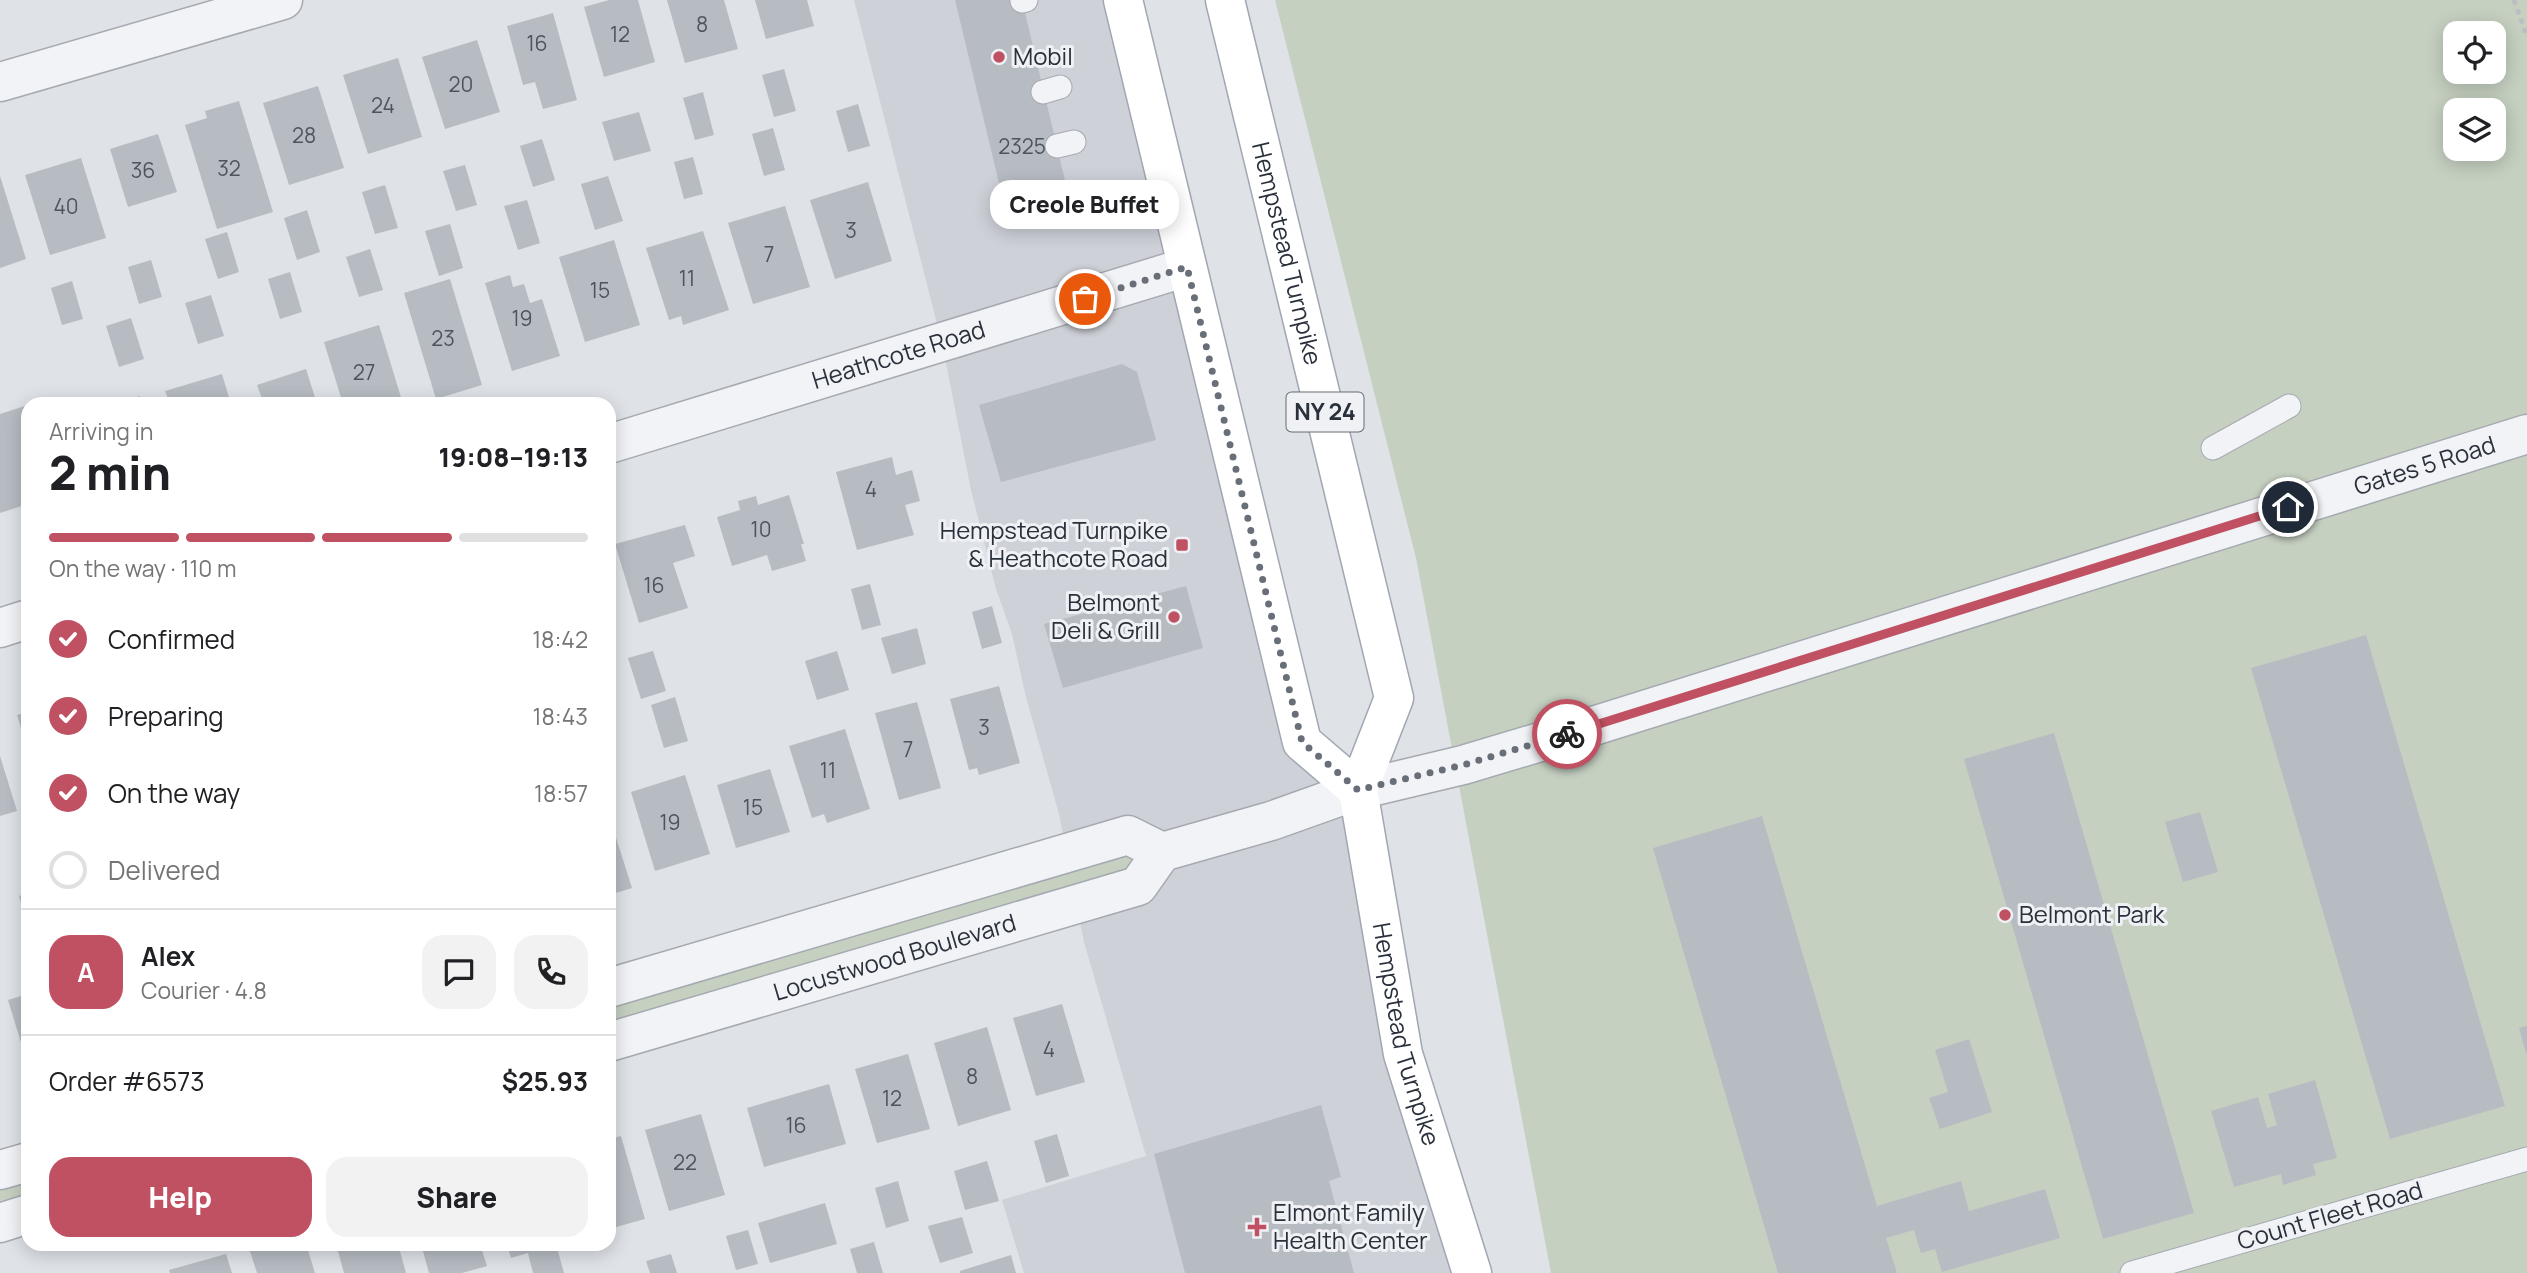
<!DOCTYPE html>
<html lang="en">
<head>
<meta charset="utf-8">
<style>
  body { margin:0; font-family:Manrope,sans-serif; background:#f2f2f2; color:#202124; height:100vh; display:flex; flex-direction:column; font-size:26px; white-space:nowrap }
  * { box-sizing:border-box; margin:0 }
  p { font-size:23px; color:#757577 }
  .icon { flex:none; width:38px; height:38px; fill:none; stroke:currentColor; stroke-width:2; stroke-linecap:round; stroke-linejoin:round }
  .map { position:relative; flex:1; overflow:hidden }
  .sheet { position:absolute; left:21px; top:397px; width:595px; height:854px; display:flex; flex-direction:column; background:#fff; border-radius:21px; box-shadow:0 4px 18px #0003 }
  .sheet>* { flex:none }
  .fabs { position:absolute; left:2443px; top:21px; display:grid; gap:14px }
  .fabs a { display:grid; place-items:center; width:63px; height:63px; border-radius:14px; background:#fff; box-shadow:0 4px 18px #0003; font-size:35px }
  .pin { position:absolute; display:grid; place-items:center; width:60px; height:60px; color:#fff; margin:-30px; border:4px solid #fff; border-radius:50%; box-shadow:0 2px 7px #0007 }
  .courier { position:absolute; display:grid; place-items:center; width:70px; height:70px; margin:-35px; border:5px solid #c05162; border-radius:50%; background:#fff; color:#222; box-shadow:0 2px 9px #0007 }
  .bubble { position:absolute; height:49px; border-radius:21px; background:#fff; box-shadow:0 4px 18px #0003; font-size:23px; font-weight:800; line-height:49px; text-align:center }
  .overview em { font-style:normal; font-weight:800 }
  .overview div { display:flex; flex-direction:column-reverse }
  .overview { display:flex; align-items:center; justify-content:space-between; height:119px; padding:0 28px }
  h1 { font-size:46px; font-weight:800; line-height:52px }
  .bar { display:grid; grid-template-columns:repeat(4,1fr); gap:10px 7px; align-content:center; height:84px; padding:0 28px }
  .bar i { height:9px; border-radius:5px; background:#e0e0e0 }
  .bar .on { background:#c05162 }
  .bar p { grid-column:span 4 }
  .line { display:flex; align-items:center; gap:18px; padding:0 28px; border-top:2px solid #e0e0e0 }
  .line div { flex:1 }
  .round { display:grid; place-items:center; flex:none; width:74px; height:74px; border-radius:21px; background:#f2f2f2 }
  ol { padding:0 28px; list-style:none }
  li { display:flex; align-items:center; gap:21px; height:77px }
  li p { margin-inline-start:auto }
  li .icon { padding:7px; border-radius:50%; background:#c05162; color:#fff; stroke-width:4 }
  li:last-child { color:#757577 }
  li i { width:38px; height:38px; border:4px solid #e0e0e0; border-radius:50% }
  .action { display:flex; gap:14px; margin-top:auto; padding:14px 28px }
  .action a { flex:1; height:80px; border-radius:21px; background:#c05162; color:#fff; font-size:28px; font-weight:800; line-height:80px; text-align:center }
  .action a+a { background:#f2f2f2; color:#202124 }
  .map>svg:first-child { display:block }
  .built { fill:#ced1d8 }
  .green { fill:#c5d0c1; fill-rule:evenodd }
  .building { fill:#b7bcc3 }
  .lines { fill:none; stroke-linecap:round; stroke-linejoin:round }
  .service-casing { stroke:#a5a9b0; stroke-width:25 }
  .minor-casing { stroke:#a5a9b0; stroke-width:41 }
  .primary-casing { stroke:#a0a7b1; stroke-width:41 }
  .path { stroke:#babdc2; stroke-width:4.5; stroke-dasharray:5 5; stroke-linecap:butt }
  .service { stroke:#f2f3f6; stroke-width:23 }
  .minor { stroke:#f2f3f6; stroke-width:38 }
  .primary { stroke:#fff; stroke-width:38 }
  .done { stroke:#696f78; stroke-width:7; stroke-dasharray:0 12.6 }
  .route { stroke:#c05162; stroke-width:9 }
  .poi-dot { fill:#c05162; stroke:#eff1f5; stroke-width:2.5 }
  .labels { text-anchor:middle; stroke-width:6; stroke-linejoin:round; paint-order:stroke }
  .number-label { font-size:21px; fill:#4d545e }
  .shield { fill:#eff1f5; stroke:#656b74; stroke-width:2 }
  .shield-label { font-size:23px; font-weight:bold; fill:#2a313c }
  .poi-label { font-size:24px; fill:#2a313c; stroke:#eff1f5; text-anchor:start }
  .street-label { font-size:24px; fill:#2a313c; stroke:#eff1f5 }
</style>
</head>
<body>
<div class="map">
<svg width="2527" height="1273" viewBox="0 0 2527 1273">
  <rect width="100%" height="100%" fill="#dfe2e7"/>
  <!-- built -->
  <polygon class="built" points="854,0 1112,0 1302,742 1358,790 1475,1273 1024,1273 1002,1200 1146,1156 1084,942 1059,814 1026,697 1012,634 996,589 971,490 942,343"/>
  <!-- green -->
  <g class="green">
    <path d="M1275,0H2527V1273H1551L1416,558ZM2455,33H2494V72H2455ZM2455,110H2494V149H2455Z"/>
    <polygon points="1128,835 1162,852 1138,886 609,1042 609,988"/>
    <polygon points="28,1162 28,1214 0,1223 0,1170"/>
  </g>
  <!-- building -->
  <g class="building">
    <polygon points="609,0 638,0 655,62 604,77 584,7"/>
    <polygon points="667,0 724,0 738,49 685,63"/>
    <polygon points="755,0 807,0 814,26 766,39"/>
    <polygon points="955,0 1022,0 1068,193 1005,208"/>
    <polygon points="553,13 577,100 543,109 535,82 523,85 507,26"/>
    <polygon points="477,40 500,112 445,129 422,57"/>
    <polygon points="398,58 422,137 368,154 343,75"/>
    <polygon points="784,69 796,111 774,117 762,75"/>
    <polygon points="318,86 344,168 289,185 263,103"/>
    <polygon points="703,92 714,135 695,140 683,98"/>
    <polygon points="239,101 273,212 217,229 185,125 207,118 205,111"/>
    <polygon points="858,104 870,146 848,152 836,111"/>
    <polygon points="639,112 651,151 614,161 602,122"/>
    <polygon points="773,128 785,170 764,176 752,134"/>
    <polygon points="158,134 177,192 128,207 110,149"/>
    <polygon points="542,139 555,180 533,187 520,146"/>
    <polygon points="693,157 703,194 684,199 674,162"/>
    <polygon points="81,158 106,238 50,255 25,175"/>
    <polygon points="465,165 477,205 456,211 443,171"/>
    <polygon points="0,176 26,259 0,268"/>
    <polygon points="608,176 623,221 595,230 581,184"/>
    <polygon points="868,182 892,261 835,279 810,200"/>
    <polygon points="385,185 398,228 375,234 362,192"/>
    <polygon points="527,200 540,243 518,250 504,206"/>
    <polygon points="785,206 810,287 753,304 728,223"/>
    <polygon points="307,210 320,252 297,260 284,218"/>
    <polygon points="450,224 463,268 439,276 425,231"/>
    <polygon points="703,231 729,310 683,325 681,316 669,320 646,248"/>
    <polygon points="227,232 239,272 218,279 205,239"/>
    <polygon points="614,240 640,325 585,342 559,257"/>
    <polygon points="370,249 383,290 359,297 346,257"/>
    <polygon points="151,260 162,297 139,304 128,267"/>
    <polygon points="290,272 302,312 280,319 268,279"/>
    <polygon points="510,275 513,287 524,284 530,303 542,299 560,356 512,371 485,283"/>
    <polygon points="450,279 482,385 436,399 404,293"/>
    <polygon points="72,281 83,319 62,325 51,288"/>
    <polygon points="211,295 224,336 198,344 185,303"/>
    <polygon points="131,318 144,359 119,367 106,326"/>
    <polygon points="379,325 403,404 343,404 324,342"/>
    <polygon points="1122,364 1137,372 1156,440 1001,482 979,405"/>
    <polygon points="306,369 317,404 264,404 257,385"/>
    <polygon points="222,374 231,404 170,404 165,391"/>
    <polygon points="140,396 143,404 116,404"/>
    <polygon points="28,405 28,504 0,513 0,414"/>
    <polygon points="892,457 896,475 912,470 920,501 905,505 914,535 857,550 836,472"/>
    <polygon points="789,495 804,544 801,544 806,561 772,571 767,555 732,566 717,517 740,510 738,501 756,496 758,505"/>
    <polygon points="685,525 695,556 673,563 688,608 639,623 615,544"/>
    <polygon points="870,584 881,625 862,630 851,589"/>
    <polygon points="1186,586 1203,648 1063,688 1044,624"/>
    <polygon points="992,606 1002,643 982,649 972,612"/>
    <polygon points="917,628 926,664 892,674 881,638"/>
    <polygon points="2366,635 2505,1106 2390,1139 2251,668"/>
    <polygon points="653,651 666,691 641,699 628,658"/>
    <polygon points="837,651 849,690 817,700 805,661"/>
    <polygon points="999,686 1020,763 979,775 977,768 969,770 950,699"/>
    <polygon points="675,697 688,741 664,748 651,705"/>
    <polygon points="917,702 941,788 899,800 875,713"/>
    <polygon points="28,712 28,747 27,747 17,715"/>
    <polygon points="845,729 870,809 827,823 824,814 812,818 789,746"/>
    <polygon points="2054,733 2194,1213 2103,1239 1964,759"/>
    <polygon points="0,756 17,811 0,816"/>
    <polygon points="770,769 790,832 736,848 717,785"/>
    <polygon points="685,775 710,854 655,871 631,792"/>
    <polygon points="2200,812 2218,872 2183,882 2165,822"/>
    <polygon points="1762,816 1877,1206 1961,1181 1969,1211 2045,1189 2060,1238 1942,1272 1935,1249 1921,1253 1914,1230 1886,1238 1897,1273 1778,1273 1653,848"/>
    <polygon points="611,822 632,888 609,895 609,823"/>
    <polygon points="28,893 28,923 27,923 19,896"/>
    <polygon points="28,994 28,1061 27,1062 8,1000"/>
    <polygon points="1062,1004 1085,1082 1036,1096 1013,1018"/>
    <polygon points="2527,1026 2527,1053 2526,1053 2519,1028"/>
    <polygon points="987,1027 1011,1110 958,1126 934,1043"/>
    <polygon points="1969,1039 1992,1112 1940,1129 1929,1098 1948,1092 1935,1050"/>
    <polygon points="908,1054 930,1129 877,1143 855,1069"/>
    <polygon points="2315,1080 2337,1158 2313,1164 2316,1175 2283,1185 2281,1174 2234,1187 2211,1111 2258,1097 2267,1128 2277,1125 2268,1094"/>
    <polygon points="829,1084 846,1144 764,1167 747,1108"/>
    <polygon points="1321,1105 1341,1177 1329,1181 1354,1273 1185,1273 1154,1154"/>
    <polygon points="701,1114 725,1195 669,1211 645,1130"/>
    <polygon points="1057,1134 1069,1176 1046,1183 1034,1141"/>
    <polygon points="621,1136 645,1219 609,1229 609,1139"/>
    <polygon points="987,1161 999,1201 965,1210 954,1171"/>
    <polygon points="898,1181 909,1221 886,1228 875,1188"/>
    <polygon points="825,1203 837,1244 770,1263 758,1223"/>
    <polygon points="962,1217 973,1253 940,1263 928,1226"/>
    <polygon points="748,1230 758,1264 736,1270 726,1236"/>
    <polygon points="874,1242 883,1273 857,1273 850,1249"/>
    <polygon points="262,1244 306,1244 315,1273 257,1273 249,1248"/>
    <polygon points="336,1244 398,1244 406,1273 344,1273"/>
    <polygon points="421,1244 480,1244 487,1266 462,1273 429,1273"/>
    <polygon points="507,1244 556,1244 564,1273 533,1273 528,1253 511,1258"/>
    <polygon points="226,1254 232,1273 170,1273 169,1270"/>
    <polygon points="671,1254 677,1273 650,1273 646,1261"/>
    <polygon points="1011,1255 1016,1273 960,1273 960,1271"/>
  </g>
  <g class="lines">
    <!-- service casing -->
    <g class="service-casing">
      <g id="service">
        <polyline points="1022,1 1026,0"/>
        <polyline points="1043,92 1060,87"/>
        <polyline points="1057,146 1074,142"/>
        <polyline points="2213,448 2289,406"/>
        <polyline points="2132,1273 2527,1159"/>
      </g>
    </g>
    <!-- minor casing -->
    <g class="minor-casing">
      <g id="minor">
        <polyline points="0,82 283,0"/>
        <path id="s1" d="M609,444L1187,267"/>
        <polyline points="0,628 28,619"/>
        <polyline points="609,988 1128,835 1162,852"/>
        <path id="s2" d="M609,1042L1138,886L1162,852L1271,821L1358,790L1463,765L1587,728L2527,434"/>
        <polyline points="0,1170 28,1162"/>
        <polyline points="0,1223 28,1214"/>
      </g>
    </g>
    <!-- primary casing -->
    <g class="primary-casing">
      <g id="primary">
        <polyline points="1123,0 1302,742 1358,790"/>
        <path id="s3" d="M1225,0L1394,698L1358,790L1403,1054L1472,1273"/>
      </g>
    </g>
    <!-- path -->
    <polyline class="path" points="2514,0 2527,37"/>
    <!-- service -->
    <use href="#service" class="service"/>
    <!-- minor -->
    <use href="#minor" class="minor"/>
    <!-- primary -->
    <use href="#primary" class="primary"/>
  </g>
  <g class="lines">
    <!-- done -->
    <polyline class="done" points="1085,299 1187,267 1302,742 1358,790 1463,765 1567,734"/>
    <!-- route -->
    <polyline class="route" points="1567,734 2288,507"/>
  </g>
  <!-- markers -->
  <g class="poi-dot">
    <circle cx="999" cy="57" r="7"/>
    <rect x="1175" y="538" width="14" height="14" rx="3.5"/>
    <circle cx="1174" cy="617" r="7"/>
    <circle cx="2005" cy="915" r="7"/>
    <path d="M1253.5 1216.5h7v7h7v7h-7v7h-7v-7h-7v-7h7z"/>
  </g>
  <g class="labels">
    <!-- number labels -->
    <g class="number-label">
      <text x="702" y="32">8</text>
      <text x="620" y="42">12</text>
      <text x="537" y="51">16</text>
      <text x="461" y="92">20</text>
      <text x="383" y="113">24</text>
      <text x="304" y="143">28</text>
      <text x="1022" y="154">2325</text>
      <text x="229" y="176">32</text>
      <text x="143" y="178">36</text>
      <text x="66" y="214">40</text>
      <text x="851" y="238">3</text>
      <text x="769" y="262">7</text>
      <text x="687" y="286">11</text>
      <text x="600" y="298">15</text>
      <text x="522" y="326">19</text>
      <text x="443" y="346">23</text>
      <text x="364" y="380">27</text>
      <text x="871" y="497">4</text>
      <text x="761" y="537">10</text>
      <text x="654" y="593">16</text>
      <text x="984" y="735">3</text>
      <text x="908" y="757">7</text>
      <text x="828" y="778">11</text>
      <text x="753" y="815">15</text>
      <text x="670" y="830">19</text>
      <text x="1049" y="1057">4</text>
      <text x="972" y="1084">8</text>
      <text x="892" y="1106">12</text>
      <text x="796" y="1133">16</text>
      <text x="685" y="1170">22</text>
    </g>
    <!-- shield labels -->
    <rect class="shield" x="1286.5" y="392.5" width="77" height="39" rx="5"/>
    <g class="shield-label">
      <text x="1325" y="420">NY 24</text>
    </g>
    <!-- poi labels -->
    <g class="poi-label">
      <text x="1013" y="65">Mobil</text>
      <text x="1168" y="539" text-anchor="end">Hempstead Turnpike<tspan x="1168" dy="28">&amp; Heathcote Road</tspan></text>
      <text x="1160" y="611" text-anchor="end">Belmont<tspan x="1160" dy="28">Deli &amp; Grill</tspan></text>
      <text x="2019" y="923">Belmont Park</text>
      <text x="1273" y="1221">Elmont Family<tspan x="1273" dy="28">Health Center</tspan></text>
    </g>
    <!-- street labels -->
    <g class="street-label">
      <text dy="8" stroke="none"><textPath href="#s3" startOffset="261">Hempstead Turnpike</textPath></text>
      <text dy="8" stroke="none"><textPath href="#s1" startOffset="303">Heathcote Road</textPath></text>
      <text dy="8" stroke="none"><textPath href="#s2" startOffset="1914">Gates 5 Road</textPath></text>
      <text dy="8" stroke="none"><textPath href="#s2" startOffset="298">Locustwood Boulevard</textPath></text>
      <text dy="8" stroke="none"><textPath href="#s3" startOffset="1066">Hempstead Turnpike</textPath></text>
      <text transform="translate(2330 1216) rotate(-16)" y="8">Count Fleet Road</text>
    </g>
  </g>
</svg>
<div class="fabs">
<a><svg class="icon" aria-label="locate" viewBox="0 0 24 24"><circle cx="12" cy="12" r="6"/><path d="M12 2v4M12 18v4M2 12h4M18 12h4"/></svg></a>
<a><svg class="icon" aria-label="layers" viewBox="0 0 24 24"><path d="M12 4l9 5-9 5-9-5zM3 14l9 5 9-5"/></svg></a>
</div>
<div class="pin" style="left:1085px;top:299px;background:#ea580c"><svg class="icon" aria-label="bag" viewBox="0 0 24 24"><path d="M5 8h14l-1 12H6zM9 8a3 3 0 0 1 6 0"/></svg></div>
<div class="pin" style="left:2288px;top:507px;background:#1f2937"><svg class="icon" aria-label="home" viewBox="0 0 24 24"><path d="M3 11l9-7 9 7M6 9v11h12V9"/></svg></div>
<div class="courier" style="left:1567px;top:734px"><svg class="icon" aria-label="bike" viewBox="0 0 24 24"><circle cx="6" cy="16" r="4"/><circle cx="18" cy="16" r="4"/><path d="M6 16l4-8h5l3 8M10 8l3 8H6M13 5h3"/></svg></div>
<div class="bubble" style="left:990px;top:180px;width:189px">Creole Buffet</div>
<section class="sheet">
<div class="overview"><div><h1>2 min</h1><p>Arriving in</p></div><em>19:08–19:13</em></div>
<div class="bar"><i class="on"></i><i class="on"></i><i class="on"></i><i></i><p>On the way · 110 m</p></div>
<ol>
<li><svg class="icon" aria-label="check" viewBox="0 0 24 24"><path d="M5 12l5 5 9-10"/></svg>Confirmed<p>18:42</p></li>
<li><svg class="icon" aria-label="check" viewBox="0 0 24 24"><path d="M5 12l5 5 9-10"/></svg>Preparing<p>18:43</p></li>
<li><svg class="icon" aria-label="check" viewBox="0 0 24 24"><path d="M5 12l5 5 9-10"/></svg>On the way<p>18:57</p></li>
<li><i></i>Delivered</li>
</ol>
<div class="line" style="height:126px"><b class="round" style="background:#c05162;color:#fff">A</b><div><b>Alex</b><p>Courier · 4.8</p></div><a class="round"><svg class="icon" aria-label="chat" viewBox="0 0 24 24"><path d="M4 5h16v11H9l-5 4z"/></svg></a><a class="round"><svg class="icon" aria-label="phone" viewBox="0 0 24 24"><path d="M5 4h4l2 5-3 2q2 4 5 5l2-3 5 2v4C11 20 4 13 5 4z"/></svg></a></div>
<div class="line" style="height:91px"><div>Order #6573</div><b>$25.93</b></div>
<div class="action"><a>Help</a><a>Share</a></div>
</section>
</div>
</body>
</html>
